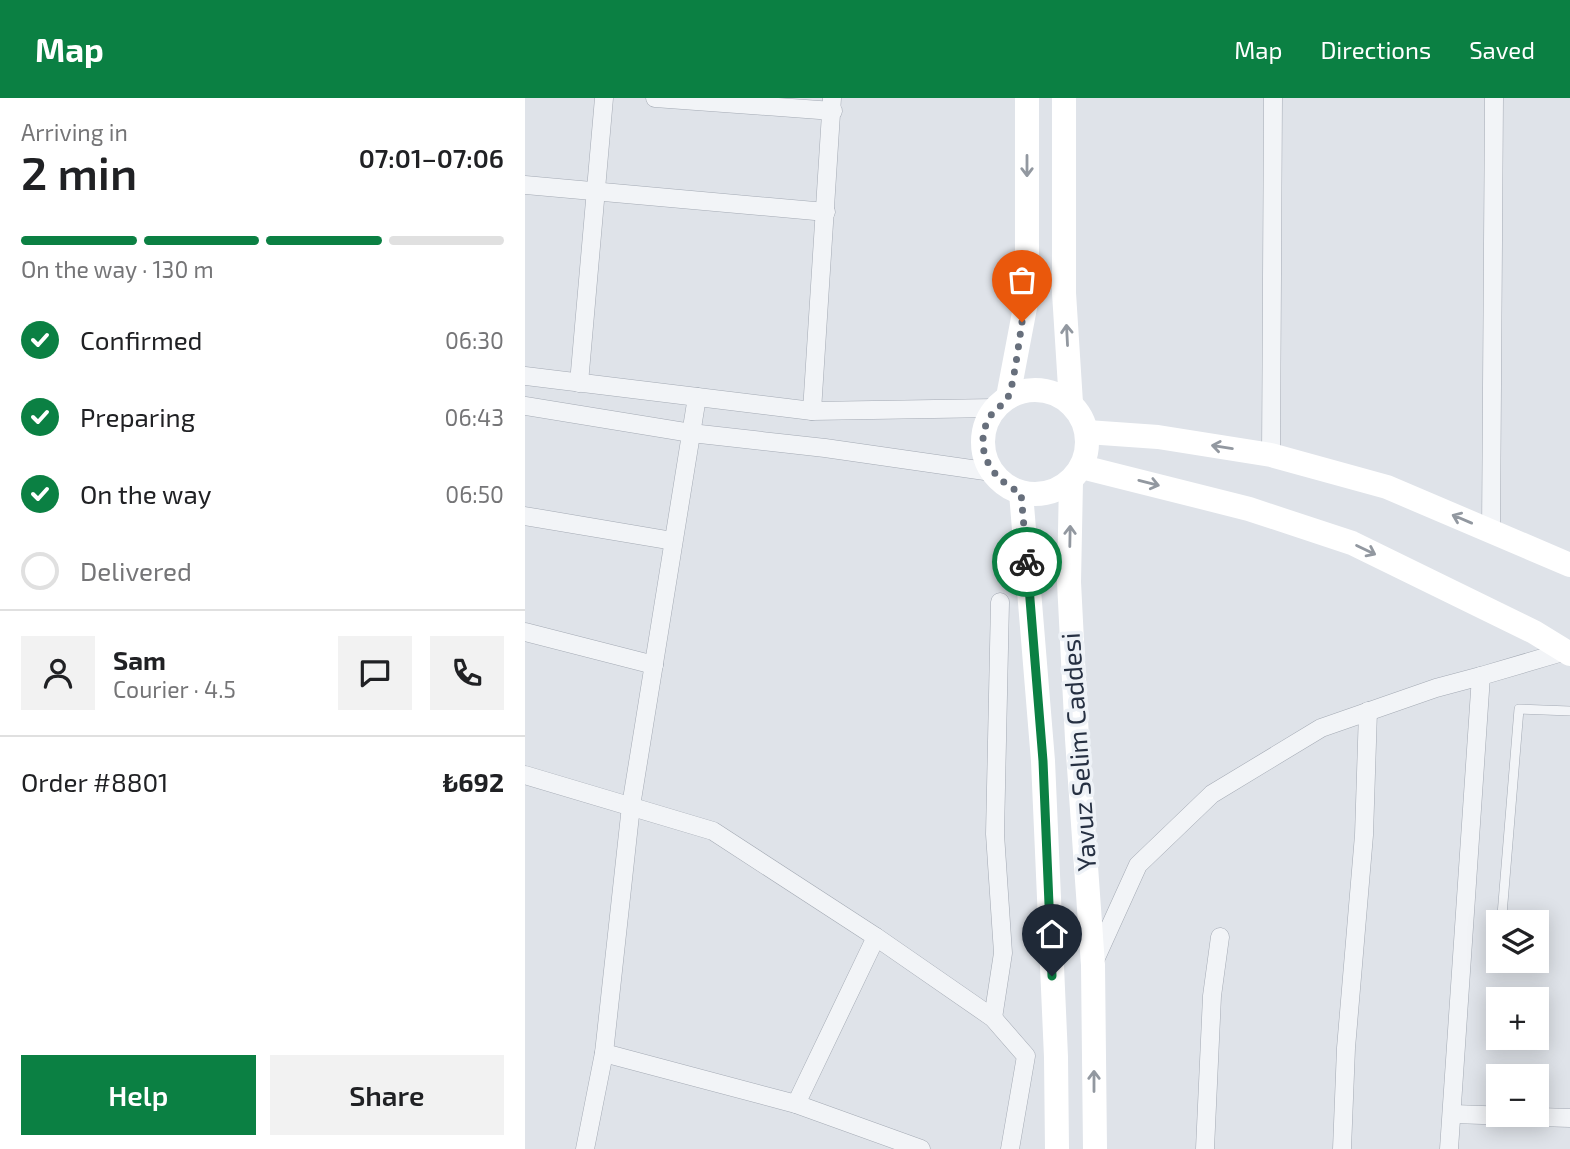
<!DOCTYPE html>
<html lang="en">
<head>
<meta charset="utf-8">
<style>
  body { margin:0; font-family:"Exo 2",sans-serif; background:#f2f2f2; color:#202124; height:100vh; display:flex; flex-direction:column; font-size:26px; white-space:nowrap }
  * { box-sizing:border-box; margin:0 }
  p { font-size:23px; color:#757577 }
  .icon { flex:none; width:38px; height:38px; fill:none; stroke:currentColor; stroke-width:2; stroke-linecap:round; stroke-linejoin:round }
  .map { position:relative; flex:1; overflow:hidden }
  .side { display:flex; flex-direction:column; background:#fff; width:525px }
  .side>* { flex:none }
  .tools { position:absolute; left:961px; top:812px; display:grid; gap:14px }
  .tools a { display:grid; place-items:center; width:63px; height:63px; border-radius:0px; background:#fff; box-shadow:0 4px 18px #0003; font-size:35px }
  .pin { position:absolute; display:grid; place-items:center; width:60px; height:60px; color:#fff; margin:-72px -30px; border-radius:50% 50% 50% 0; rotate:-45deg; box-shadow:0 0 7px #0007 }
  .pin .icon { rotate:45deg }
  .courier { position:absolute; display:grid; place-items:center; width:70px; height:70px; margin:-35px; border:5px solid #0b8043; border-radius:50%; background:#fff; color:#222; box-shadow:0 2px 9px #0007 }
  .summary em { font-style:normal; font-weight:600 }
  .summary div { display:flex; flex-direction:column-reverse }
  .summary { display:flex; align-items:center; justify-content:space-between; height:119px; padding:0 21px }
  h1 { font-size:46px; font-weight:600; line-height:52px }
  .bar { display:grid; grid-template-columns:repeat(4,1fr); gap:10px 7px; align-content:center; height:84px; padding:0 21px }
  .bar i { height:9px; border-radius:5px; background:#e0e0e0 }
  .bar .on { background:#0b8043 }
  .bar p { grid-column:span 4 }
  .line { display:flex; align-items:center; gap:18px; padding:0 21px; border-top:2px solid #e0e0e0 }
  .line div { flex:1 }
  .round { display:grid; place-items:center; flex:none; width:74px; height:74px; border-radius:0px; background:#f2f2f2 }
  ol { padding:0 21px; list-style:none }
  li { display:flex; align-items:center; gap:21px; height:77px }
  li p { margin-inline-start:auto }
  li .icon { padding:7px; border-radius:50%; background:#0b8043; color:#fff; stroke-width:4 }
  li:last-child { color:#757577 }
  li i { width:38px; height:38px; border:4px solid #e0e0e0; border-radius:50% }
  .primary-button { display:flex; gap:14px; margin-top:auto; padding:14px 21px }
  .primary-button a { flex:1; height:80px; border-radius:0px; background:#0b8043; color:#fff; font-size:28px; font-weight:600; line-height:80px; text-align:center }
  .primary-button a+a { background:#f2f2f2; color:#202124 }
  header { display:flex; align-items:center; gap:42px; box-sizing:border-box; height:98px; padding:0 35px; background:#0b8043; color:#fff }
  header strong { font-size:33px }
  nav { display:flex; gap:38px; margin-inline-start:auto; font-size:24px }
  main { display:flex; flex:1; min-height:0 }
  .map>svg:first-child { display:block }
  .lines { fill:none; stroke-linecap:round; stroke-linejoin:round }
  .service-casing { stroke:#a4aab4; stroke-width:10 }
  .minor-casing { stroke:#a4aab4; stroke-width:19 }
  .service { stroke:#f2f4f7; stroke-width:9 }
  .minor { stroke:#f2f4f7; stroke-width:18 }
  .secondary { stroke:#fff; stroke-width:24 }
  .oneway { stroke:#9298a0 }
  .done { stroke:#676f7c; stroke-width:7; stroke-dasharray:0 12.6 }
  .route { stroke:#0b8043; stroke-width:9 }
  .labels { text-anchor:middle; stroke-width:7; stroke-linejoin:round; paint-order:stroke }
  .street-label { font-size:26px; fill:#263042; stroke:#eef2f7 }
</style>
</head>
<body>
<header>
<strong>Map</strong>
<nav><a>Map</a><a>Directions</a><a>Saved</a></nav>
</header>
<main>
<section class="side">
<div class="summary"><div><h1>2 min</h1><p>Arriving in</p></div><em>07:01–07:06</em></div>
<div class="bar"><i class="on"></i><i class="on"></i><i class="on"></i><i></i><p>On the way · 130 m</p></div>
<ol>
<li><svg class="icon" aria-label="check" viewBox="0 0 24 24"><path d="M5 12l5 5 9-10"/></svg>Confirmed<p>06:30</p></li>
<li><svg class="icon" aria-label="check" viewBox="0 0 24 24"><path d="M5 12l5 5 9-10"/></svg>Preparing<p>06:43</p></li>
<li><svg class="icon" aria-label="check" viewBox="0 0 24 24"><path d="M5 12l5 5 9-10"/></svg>On the way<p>06:50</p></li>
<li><i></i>Delivered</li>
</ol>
<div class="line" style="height:126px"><a class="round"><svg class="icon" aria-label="person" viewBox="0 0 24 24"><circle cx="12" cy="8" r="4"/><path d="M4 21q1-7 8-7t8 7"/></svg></a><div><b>Sam</b><p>Courier · 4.5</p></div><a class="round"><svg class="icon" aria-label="chat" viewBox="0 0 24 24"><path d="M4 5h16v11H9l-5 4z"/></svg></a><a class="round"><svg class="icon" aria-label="phone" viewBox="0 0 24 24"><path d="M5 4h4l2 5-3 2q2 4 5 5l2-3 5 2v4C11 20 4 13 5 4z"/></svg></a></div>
<div class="line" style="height:91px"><div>Order #8801</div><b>₺692</b></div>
<div class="primary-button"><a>Help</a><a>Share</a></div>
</section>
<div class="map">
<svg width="1045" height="1051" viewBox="0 0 1045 1051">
  <rect width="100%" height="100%" fill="#dfe3e9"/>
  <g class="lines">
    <!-- service casing -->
    <g class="service-casing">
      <polyline id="service" points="977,817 994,611 1045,613"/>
    </g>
    <!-- minor casing -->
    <g class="minor-casing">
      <g id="minor">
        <polyline points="130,0 308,13"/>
        <polyline points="0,87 301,114"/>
        <polyline points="0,278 287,313 470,310"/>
        <polyline points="54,285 79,0"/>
        <polyline points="0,308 166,335 300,350 467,374"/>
        <polyline points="287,313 307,0"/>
        <polyline points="746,357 748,0"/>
        <polyline points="0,418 148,443"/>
        <polyline points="966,434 969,0"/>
        <polyline points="0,534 129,567"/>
        <polyline points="956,578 1041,553"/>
        <polyline points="0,677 188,733 351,839 468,920 501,958 485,1051"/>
        <polyline points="569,864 613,767 687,696 796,630 911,590 956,578 924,1051"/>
        <polyline points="468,920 478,855 470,736 475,504"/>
        <polyline points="79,955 271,1006 396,1051"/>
        <polyline points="271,1006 351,839"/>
        <polyline points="928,1016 1045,1020"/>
        <polyline points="60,1051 79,955 106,708 172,299"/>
        <polyline points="680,1051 687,898 695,839"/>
        <polyline points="817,1051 821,950 839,737 843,613"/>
      </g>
    </g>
    <!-- service -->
    <use href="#service" class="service"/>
    <!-- minor -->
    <use href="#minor" class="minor"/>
    <!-- secondary -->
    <g class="secondary">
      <polyline points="539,0 539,195 546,305"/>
      <circle cx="510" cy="344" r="52"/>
      <polyline points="483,299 502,199 502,0"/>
      <polyline points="562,334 633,339 746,357 862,389 1045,467"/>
      <polyline points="557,369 724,411 827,445 1009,534 1045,556"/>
      <polyline points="546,383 544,484 552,641 568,867 570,1051"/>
      <polyline points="496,395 518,663 531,959 532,1051"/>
    </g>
  </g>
  <!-- one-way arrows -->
  <defs><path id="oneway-shaft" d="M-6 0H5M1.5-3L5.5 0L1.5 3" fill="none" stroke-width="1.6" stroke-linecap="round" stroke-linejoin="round" transform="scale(1.75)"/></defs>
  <g class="oneway">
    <use href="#oneway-shaft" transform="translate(502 68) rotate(90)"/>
    <use href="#oneway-shaft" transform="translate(542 237) rotate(-93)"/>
    <use href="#oneway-shaft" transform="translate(697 349) rotate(-171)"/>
    <use href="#oneway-shaft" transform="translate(624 385) rotate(14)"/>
    <use href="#oneway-shaft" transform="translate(937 421) rotate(-157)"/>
    <use href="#oneway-shaft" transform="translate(545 438) rotate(-89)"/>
    <use href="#oneway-shaft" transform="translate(841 452) rotate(26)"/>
    <use href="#oneway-shaft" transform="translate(569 983) rotate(-90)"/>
  </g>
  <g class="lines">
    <!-- done -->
    <path class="done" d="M497,224C495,237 488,292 483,299C477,309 466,313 462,324C449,356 469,382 496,395L502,464"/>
    <!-- route -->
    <polyline class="route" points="502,464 518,663 527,878"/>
  </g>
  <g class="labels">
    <!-- street labels -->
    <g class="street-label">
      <text transform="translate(554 654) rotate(-94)" y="9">Yavuz Selim Caddesi</text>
    </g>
  </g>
</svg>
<div class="tools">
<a><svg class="icon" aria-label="layers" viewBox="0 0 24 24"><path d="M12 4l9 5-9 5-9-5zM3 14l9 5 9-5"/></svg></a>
<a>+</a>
<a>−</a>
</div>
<div class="pin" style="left:497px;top:224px;background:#ea580c"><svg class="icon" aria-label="bag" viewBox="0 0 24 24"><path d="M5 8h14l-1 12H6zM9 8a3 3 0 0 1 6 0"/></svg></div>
<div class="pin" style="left:527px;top:878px;background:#1f2937"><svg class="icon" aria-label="home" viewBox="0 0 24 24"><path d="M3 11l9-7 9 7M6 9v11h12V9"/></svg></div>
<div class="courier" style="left:502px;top:464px"><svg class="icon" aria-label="bike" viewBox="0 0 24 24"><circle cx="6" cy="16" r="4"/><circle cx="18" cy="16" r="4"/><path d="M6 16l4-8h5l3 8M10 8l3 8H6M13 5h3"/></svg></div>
</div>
</main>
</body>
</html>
